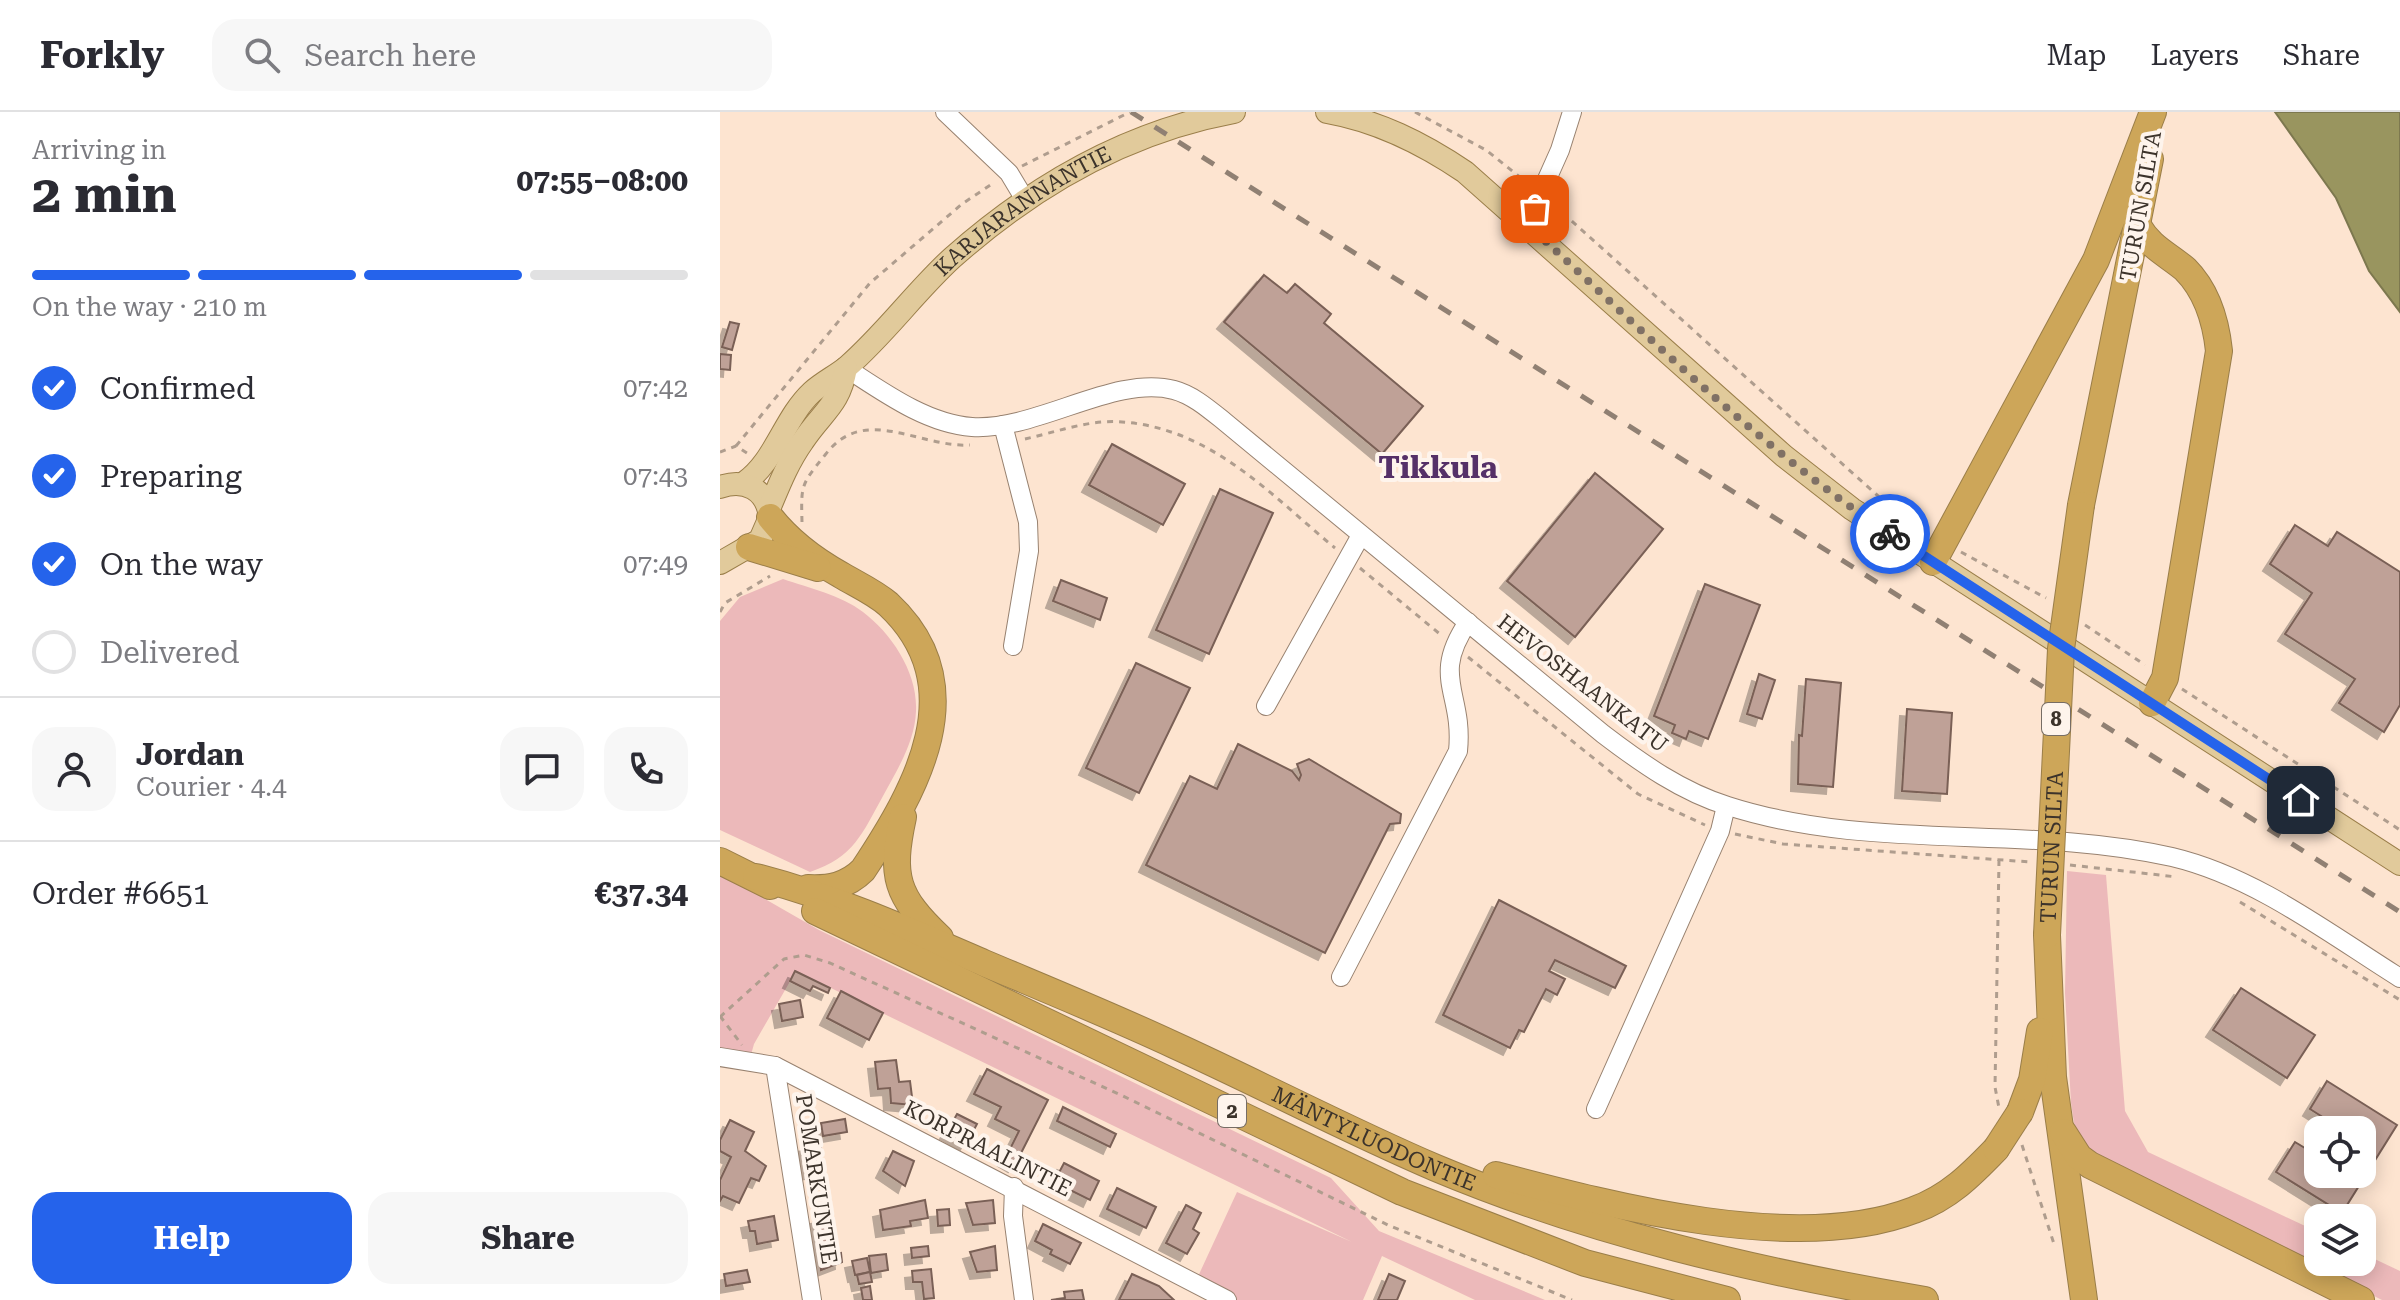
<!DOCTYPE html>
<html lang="en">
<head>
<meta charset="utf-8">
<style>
  body { margin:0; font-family:"Roboto Serif",serif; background:#f7f7f7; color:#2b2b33; height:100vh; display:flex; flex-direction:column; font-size:30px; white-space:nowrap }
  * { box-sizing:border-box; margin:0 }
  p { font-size:26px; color:#7c7c81 }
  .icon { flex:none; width:44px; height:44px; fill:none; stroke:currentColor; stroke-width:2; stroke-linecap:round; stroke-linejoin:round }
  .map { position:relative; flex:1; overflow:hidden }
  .side { display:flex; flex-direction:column; background:#fff; width:720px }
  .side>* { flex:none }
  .buttons { position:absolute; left:1584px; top:1004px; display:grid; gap:16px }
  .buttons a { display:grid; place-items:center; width:72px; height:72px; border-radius:16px; background:#fff; box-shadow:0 4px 20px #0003; font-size:40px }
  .pin { position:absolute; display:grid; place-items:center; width:68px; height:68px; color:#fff; margin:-34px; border-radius:16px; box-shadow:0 4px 12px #0006 }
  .courier { position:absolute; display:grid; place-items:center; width:80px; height:80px; margin:-40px; border:6px solid #2563eb; border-radius:50%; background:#fff; color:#222; box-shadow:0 2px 10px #0007 }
  .summary em { font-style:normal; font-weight:700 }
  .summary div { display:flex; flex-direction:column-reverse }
  .summary { display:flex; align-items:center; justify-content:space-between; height:136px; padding:0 32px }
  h1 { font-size:52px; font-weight:700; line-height:60px }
  .bar { display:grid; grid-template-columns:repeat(4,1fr); gap:12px 8px; align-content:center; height:96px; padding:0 32px }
  .bar i { height:10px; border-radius:6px; background:#e1e1e2 }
  .bar .selected { background:#2563eb }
  .bar p { grid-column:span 4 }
  .line { display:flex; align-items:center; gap:20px; padding:0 32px; border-top:2px solid #e1e1e2 }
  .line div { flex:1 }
  .round { display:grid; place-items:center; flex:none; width:84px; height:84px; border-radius:24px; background:#f7f7f7 }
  ol { padding:0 32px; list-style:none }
  li { display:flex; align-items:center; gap:24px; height:88px }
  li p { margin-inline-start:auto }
  li .icon { padding:8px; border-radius:50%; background:#2563eb; color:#fff; stroke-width:4 }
  li:last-child { color:#7c7c81 }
  li i { width:44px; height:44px; border:4px solid #e1e1e2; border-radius:50% }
  .button { display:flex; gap:16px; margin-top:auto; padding:16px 32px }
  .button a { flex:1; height:92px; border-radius:24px; background:#2563eb; color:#fff; font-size:32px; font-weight:700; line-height:92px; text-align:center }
  .button a+a { background:#f7f7f7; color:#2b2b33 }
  header { display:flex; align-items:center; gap:48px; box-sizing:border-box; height:112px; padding:0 40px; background:#fff; border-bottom:2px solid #e1e1e2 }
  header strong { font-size:38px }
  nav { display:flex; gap:44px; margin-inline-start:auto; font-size:28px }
  .search { width:560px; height:72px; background:#f7f7f7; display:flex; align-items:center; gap:20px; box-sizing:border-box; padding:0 28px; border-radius:24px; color:#7c7c81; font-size:30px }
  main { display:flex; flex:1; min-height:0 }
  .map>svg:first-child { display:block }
  .green { fill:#ecb9ba }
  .water { fill:#99955f; stroke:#7d784f; stroke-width:2 }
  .building { fill:#bfa197; stroke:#7a6056; stroke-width:2; filter:url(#shadow) }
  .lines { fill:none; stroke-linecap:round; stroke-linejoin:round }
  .minor-casing { stroke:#988270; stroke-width:20 }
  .major-casing { stroke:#9a7e49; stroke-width:24 }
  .highway-casing { stroke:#9a7e49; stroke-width:28 }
  .path { stroke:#af9d8e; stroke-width:3; stroke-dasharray:6 6; stroke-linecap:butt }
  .minor { stroke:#fff; stroke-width:18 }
  .major { stroke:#e1ca9b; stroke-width:22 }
  .highway { stroke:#cda659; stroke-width:26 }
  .rail { stroke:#908073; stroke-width:5; stroke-dasharray:14 14; stroke-linecap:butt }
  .highway-bridge-casing { stroke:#9a7e49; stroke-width:28; stroke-linecap:butt }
  .highway-bridge { stroke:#cda659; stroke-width:26 }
  .done { stroke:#807165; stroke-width:8; stroke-dasharray:0 14.4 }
  .route { stroke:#2563eb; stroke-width:10 }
  .labels { text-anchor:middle; stroke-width:8; stroke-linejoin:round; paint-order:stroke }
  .shield { fill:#fef4ec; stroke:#766d65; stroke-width:2 }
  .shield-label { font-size:20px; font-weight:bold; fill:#3c332b }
  .street-label { font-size:22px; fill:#3c332b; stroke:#fef4ec }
  .district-label { font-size:30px; font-weight:bold; fill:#553068; stroke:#fef4ec }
</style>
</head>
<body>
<header>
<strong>Forkly</strong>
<div class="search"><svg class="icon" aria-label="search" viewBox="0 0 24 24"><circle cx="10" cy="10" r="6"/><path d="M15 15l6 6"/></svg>Search here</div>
<nav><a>Map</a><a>Layers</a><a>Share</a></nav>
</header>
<main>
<section class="side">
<div class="summary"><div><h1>2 min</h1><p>Arriving in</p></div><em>07:55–08:00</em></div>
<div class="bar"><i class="selected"></i><i class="selected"></i><i class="selected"></i><i></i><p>On the way · 210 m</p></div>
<ol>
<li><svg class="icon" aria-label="check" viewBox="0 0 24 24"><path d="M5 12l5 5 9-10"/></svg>Confirmed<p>07:42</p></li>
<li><svg class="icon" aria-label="check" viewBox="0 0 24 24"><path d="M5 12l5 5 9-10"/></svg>Preparing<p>07:43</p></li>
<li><svg class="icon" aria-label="check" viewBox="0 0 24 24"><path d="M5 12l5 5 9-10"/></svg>On the way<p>07:49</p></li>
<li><i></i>Delivered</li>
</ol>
<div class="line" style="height:144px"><a class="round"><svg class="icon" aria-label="person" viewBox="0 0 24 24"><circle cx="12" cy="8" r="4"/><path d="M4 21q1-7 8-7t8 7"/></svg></a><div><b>Jordan</b><p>Courier · 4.4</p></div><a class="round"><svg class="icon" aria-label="chat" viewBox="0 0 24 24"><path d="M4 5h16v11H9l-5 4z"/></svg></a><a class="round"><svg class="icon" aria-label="phone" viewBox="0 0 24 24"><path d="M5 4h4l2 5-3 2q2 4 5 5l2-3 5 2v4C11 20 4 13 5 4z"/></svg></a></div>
<div class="line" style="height:104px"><div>Order #6651</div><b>€37.34</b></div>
<div class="button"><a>Help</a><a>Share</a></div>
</section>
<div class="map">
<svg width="1680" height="1188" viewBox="0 0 1680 1188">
  <defs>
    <filter id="shadow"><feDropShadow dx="-7" dy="7" stdDeviation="0" flood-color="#0004"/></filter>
  </defs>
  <rect width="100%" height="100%" fill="#fde4d0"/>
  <!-- green -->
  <g class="green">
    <path d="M63,467C89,476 121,483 143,500C172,522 198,561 196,599C195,630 177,658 163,684C142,722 134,745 90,760L0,718V509L20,485Z"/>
    <polygon points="1347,759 1386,763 1405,999 1428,1040 1598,1120 1598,1150 1642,1150 1642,1141 1680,1159 1680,1188 1662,1188 1375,1044 1356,1024 1351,991 1345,881"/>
    <polygon points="0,761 99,818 611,1066 659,1119 825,1188 755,1188 662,1144 643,1188 511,1188 475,1171 517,1080 632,1130 76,859 34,932 29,950 0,947"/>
  </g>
  <!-- water -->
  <polygon class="water" points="1555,0 1680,0 1680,200 1649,159 1616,86"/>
  <!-- building -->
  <g class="building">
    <polygon points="544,163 567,181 575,172 611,202 604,211 703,294 662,342 504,210"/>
    <polygon points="10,210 19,212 12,238 2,235"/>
    <polygon points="0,242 11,243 10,258 0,257"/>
    <polygon points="392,332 465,372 443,413 369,373"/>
    <polygon points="875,361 943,417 855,525 787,469"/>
    <polygon points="500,377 553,401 489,542 436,518"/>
    <polygon points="1575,413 1608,434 1617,420 1680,460 1680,593 1664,620 1619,591 1635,567 1565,522 1592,481 1550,452"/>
    <polygon points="341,468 387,486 380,508 333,489"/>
    <polygon points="985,472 1040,493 988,627 969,619 966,627 952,621 955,613 934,604"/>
    <polygon points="416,551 470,576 419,681 366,656"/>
    <polygon points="1039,562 1055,568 1042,607 1027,602"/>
    <polygon points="1086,567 1121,571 1113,675 1078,672 1079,623 1082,624"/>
    <polygon points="1187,597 1232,601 1227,682 1182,679"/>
    <polygon points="518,632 572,659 579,668 581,663 577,652 589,647 681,702 680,711 670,712 605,841 426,753 470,664 497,677"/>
    <polygon points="779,788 906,854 895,876 835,848 829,859 845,867 837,883 826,877 804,920 799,918 790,936 723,903"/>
    <polygon points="75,859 110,876 108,881 93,874 90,879 70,869"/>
    <polygon points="1521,876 1595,923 1567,966 1493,918"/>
    <polygon points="121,879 163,901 149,928 107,906"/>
    <polygon points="80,888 83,905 62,909 59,892"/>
    <polygon points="176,948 179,970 190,969 193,993 171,991 170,976 158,977 155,950"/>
    <polygon points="267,957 328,988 295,1053 285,1047 299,1019 275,1007 281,995 254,982"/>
    <polygon points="1607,969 1677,1013 1622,1101 1556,1060 1575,1030 1598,1044 1598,1062 1642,1062 1642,1018 1623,1018 1590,997"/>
    <polygon points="343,995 396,1022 390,1035 337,1009"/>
    <polygon points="237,1002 257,1012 247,1031 227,1020"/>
    <polygon points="125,1007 127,1020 103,1024 101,1011"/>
    <polygon points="10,1008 34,1020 25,1039 46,1054 39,1069 31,1066 19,1091 3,1084 0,1089 0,1068 11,1045 0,1039 0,1028"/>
    <polygon points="94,1032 95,1037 101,1036 102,1044 96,1044 98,1059 86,1061 82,1033"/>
    <polygon points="173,1039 194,1049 185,1074 163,1059"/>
    <polygon points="344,1051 379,1069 370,1088 334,1070"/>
    <polygon points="397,1076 436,1095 426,1116 387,1097"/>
    <polygon points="205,1088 208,1106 190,1109 191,1114 163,1118 160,1098"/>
    <polygon points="273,1088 275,1111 253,1113 246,1091"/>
    <polygon points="466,1093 481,1101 473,1117 479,1121 467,1142 446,1131"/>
    <polygon points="229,1097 230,1113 218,1114 217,1098"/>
    <polygon points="109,1103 116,1142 121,1141 122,1150 101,1158 99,1144 103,1143 97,1105"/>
    <polygon points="54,1104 58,1128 37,1132 35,1119 30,1119 28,1109"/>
    <polygon points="323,1112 361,1131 350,1152 330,1142 332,1138 315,1129"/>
    <polygon points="208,1134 209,1144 192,1146 191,1136"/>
    <polygon points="275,1134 277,1158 257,1160 250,1140"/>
    <polygon points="166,1142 168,1158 151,1161 149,1144"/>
    <polygon points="147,1146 150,1160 135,1163 132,1149"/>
    <polygon points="211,1157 214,1186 204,1187 202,1170 193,1170 192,1159"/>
    <polygon points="27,1158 30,1170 6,1174 4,1162"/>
    <polygon points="150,1160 152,1170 139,1172 137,1163"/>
    <polygon points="412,1162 439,1174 454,1188 399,1188"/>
    <polygon points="669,1162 685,1169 677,1188 658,1188"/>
    <polygon points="150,1174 152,1188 143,1188 141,1176"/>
    <polygon points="362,1178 364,1188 331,1188 345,1186 344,1180"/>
  </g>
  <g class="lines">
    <!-- minor casing -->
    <g class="minor-casing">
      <g id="minor">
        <polyline points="225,0 289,61 304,86"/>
        <polyline points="807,112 840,38 852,0"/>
        <path d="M126,256C163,280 207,312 252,315C317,319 395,262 454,278C473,283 490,298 505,310L883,622C921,651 962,680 1008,694C1151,740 1307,712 1452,745C1536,765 1608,821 1680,866"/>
        <polyline points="283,313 308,410 309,439 293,534"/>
        <polyline points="546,594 641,423"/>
        <path d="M621,865L738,639C744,580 710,566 748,510"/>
        <polyline points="0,945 55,954 507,1188"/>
        <polyline points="55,954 92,1188"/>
        <polyline points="876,997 1000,719 1006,694"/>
        <polyline points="294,1075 293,1104 304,1188"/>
      </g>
    </g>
    <!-- major casing -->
    <g class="major-casing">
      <g id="major">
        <path d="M607,0C658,9 702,31 745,60L1064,344L1132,397L1680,752"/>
        <path id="s1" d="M24,371C55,350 64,306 92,280C103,270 116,264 127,255C165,222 195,180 232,146C314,73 406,20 514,0"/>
        <path d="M0,375C25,366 47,378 50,405L40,428L0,451"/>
        <path d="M49,397C59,373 68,350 83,329C103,299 119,294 126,256"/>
      </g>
    </g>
    <!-- highway casing -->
    <g class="highway-casing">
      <g id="highway">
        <path d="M1418,114C1430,135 1447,142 1465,157C1487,179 1496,210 1499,239L1445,566L1432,591"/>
        <polyline points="1361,393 1430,47"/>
        <path d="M50,405C69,429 94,448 121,463C136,472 154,480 168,492C256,574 196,678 143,758C127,774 109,777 88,776"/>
        <polyline points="29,435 98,456"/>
        <polyline points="1213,450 1376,148 1433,0"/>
        <path d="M183,705C170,765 176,784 220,826"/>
        <polyline points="0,749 50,774"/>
        <path id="s2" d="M36,765C114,785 190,819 264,851C328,878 392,904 454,933C542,973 627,1018 716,1056C871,1121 1039,1160 1205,1188"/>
        <polyline points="95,799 682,1080 865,1151 1007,1188"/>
        <polyline points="1327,823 1333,965 1364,1188"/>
        <polyline points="1300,1000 1312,968 1320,919"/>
        <polyline points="1343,1020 1359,1045 1370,1053 1641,1188"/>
        <path d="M776,1063C893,1094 1078,1143 1194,1098C1228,1086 1251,1063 1276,1037"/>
      </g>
    </g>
    <!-- path -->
    <g class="path">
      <polyline points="695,0 766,38 806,70"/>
      <polyline points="302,54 410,0"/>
      <polyline points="834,93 1166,391 1208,419"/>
      <path d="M305,327C336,320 371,307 402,310C491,316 551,383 615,436"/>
      <polyline points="16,334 150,171 242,92 275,70"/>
      <polyline points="0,340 16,334 27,341"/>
      <path d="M82,410C81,372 81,373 105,343C144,291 199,336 250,333"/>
      <polyline points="1241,440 1326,486"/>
      <polyline points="640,456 721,523"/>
      <polyline points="0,500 5,491 50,464"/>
      <polyline points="1365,513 1425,553"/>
      <polyline points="748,545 918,682 985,713"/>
      <polyline points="1462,577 1680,718"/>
      <polyline points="1015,722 1063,732 1310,750"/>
      <polyline points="1279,748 1275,975 1279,996"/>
      <polyline points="1350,753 1457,765"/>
      <polyline points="1520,790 1680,888"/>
      <polyline points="0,904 22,933"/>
      <polyline points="0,905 64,847 84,843 110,851 403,984 668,1113 852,1188"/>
      <polyline points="1302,1033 1334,1132"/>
    </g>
    <!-- minor -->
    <use href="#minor" class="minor"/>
    <!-- major -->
    <use href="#major" class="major"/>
    <!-- highway -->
    <use href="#highway" class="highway"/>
    <!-- rail -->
    <polyline class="rail" points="411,0 1680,800"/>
    <!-- highway-bridge casing -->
    <g class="highway-bridge-casing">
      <g id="highway-bridge">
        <path id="s3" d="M1327,823L1341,537L1361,393"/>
        <polyline points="1276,1037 1300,1000"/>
      </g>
    </g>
    <!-- highway-bridge -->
    <use href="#highway-bridge" class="highway-bridge"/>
  </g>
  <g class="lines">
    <!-- done -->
    <path class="done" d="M815,97L807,112C923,219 1037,334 1170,422"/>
    <!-- route -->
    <polyline class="route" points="1170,422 1581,688"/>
  </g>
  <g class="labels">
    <!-- shield labels -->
    <g class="shield">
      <rect x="1322" y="591" width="28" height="32" rx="6"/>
      <rect x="498" y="983" width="28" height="32" rx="6"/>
    </g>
    <g class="shield-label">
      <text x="1336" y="614">8</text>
      <text x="512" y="1006">2</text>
    </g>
    <!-- street labels -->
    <g class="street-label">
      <text transform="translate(1420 94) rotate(-80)" y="8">TURUN SILTA</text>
      <text dy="8" stroke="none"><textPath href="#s1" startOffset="394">KARJARANNANTIE</textPath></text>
      <text transform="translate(863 571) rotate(38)" y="8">HEVOSHAANKATU</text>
      <text dy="8" stroke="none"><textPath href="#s3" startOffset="88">TURUN SILTA</textPath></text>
      <text dy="8" stroke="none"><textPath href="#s2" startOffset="672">MÄNTYLUODONTIE</textPath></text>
      <text transform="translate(268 1036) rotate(27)" y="8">KORPRAALINTIE</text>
      <text transform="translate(97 1067) rotate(81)" y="8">POMARKUNTIE</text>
    </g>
    <!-- district labels -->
    <g class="district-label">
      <text x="718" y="366">Tikkula</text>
    </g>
  </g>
</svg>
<div class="buttons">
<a><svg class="icon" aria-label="locate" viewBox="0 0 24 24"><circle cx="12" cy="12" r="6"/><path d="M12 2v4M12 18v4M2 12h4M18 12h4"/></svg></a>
<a><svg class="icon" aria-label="layers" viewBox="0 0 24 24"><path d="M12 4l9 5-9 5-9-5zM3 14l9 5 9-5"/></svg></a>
</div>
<div class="pin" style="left:815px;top:97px;background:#ea580c"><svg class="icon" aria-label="bag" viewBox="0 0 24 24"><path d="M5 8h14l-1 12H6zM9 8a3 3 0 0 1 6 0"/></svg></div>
<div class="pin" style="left:1581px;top:688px;background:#1f2937"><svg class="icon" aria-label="home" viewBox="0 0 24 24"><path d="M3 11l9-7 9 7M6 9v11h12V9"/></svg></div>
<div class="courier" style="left:1170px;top:422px"><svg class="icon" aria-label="bike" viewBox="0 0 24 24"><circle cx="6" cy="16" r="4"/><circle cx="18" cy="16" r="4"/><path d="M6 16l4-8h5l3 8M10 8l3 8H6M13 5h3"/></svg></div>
</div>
</main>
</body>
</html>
